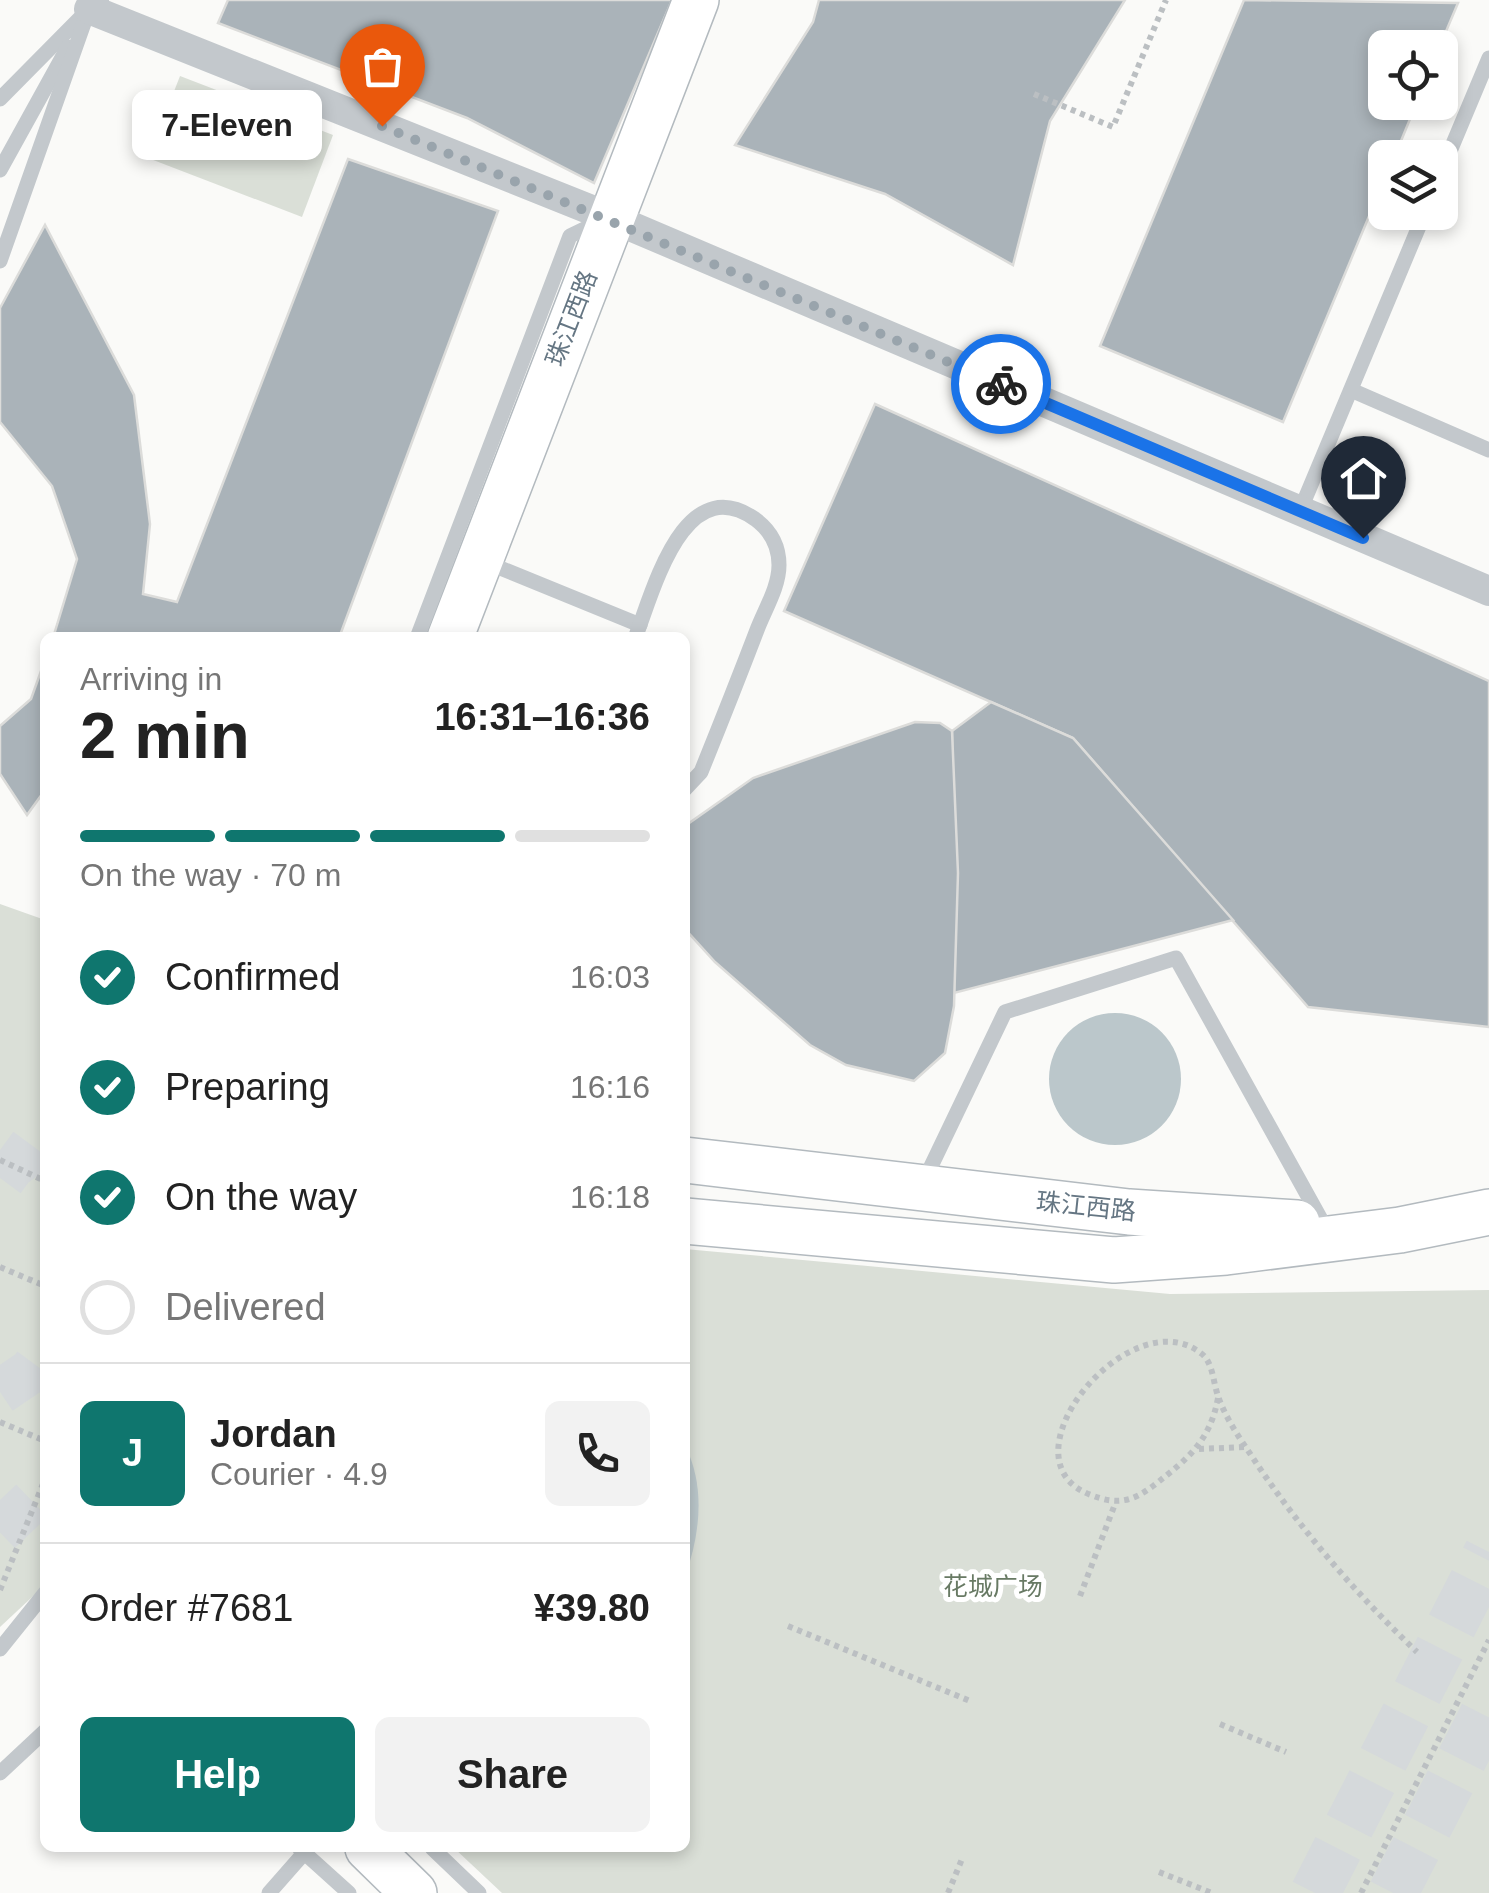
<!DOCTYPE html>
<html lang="en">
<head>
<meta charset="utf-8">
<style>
  body { margin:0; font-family:Helvetica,"Noto Sans SC",sans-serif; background:#f2f2f2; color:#222; height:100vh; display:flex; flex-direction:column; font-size:38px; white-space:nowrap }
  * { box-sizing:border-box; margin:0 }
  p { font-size:32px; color:#767676 }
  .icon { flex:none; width:55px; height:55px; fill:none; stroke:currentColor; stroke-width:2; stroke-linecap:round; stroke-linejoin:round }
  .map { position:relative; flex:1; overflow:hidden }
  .drawer { position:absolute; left:40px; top:632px; width:650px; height:1220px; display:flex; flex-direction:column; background:#fff; border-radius:15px; box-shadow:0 5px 15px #0003 }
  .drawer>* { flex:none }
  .buttons { position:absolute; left:1368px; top:30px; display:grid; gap:20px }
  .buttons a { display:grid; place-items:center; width:90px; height:90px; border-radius:15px; background:#fff; box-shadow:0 5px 15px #0003; font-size:50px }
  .pin { position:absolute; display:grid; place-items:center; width:85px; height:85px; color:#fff; margin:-102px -42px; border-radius:50% 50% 50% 0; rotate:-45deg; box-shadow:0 0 10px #0007 }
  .pin .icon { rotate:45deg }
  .courier { position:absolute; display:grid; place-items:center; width:100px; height:100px; margin:-50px; border:8px solid #1a73e8; border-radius:50%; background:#fff; color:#222; box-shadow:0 2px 12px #0007 }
  .bubble { position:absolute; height:70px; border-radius:15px; background:#fff; box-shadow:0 5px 15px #0003; font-size:32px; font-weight:700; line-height:70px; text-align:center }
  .summary em { font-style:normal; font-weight:700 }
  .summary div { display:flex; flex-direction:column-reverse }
  .summary { display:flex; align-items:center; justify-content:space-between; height:170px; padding:0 40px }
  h1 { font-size:65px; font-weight:700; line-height:75px }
  .bar { display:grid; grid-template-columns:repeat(4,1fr); gap:15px 10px; align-content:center; height:120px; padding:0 40px }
  .bar i { height:12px; border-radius:8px; background:#e0e0e0 }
  .bar .on { background:#0f766e }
  .bar p { grid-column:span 4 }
  .line { display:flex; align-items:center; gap:25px; padding:0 40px; border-top:2px solid #e0e0e0 }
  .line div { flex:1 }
  .round { display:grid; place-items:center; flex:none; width:105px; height:105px; border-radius:15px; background:#f2f2f2 }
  ol { padding:0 40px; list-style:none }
  li { display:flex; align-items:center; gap:30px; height:110px }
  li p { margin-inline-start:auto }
  li .icon { padding:10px; border-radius:50%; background:#0f766e; color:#fff; stroke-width:4 }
  li:last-child { color:#767676 }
  li i { width:55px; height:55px; border:5px solid #e0e0e0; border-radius:50% }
  .primary-button { display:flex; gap:20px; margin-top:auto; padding:20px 40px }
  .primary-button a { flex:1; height:115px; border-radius:15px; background:#0f766e; color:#fff; font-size:40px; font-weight:700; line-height:115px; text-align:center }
  .primary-button a+a { background:#f2f2f2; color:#222 }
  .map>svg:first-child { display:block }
  .green { fill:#dadfd7 }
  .water { fill:#bbc7cb }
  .building { fill:#aab3b9; stroke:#dcdcda; stroke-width:2.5 }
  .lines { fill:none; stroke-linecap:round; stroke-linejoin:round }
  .secondary-tunnel { stroke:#d5d9db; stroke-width:45; stroke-dasharray:45 22; stroke-linecap:butt }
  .primary-tunnel { stroke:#d5d9db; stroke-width:50; stroke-dasharray:50 25; stroke-linecap:butt }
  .secondary-casing { stroke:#b3babf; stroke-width:48 }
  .path { stroke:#bbbfc2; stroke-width:6; stroke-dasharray:5 5; stroke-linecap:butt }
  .lane { stroke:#c3c8cc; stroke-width:15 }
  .street { stroke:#c3c8cc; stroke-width:30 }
  .secondary { stroke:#fff; stroke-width:45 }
  .done { stroke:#99a4ac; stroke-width:10; stroke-dasharray:0 18 }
  .route { stroke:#1a73e8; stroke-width:12 }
  .labels { text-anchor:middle; stroke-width:10; stroke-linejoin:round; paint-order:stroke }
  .street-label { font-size:25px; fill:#657683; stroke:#fff }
  .park-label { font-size:25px; fill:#687a64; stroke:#fff }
</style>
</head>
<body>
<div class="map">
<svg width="1489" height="1893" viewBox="0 0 1489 1893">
  <rect width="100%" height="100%" fill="#fafaf8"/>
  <!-- green -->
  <g class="green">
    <polygon points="180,76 333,135 302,217 148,158"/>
    <polygon points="0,904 45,920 45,1585 0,1627"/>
    <polygon points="685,1249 1170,1294 1489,1290 1489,1893 502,1893 454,1848 685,1848"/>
  </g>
  <!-- water -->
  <g class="water">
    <circle cx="1115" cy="1079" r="66"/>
    <path d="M685,1445C706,1488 700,1534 685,1577Z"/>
  </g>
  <!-- building -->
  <g class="building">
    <polygon points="228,0 672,0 594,183 467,118 218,23"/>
    <polygon points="819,0 1125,0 1050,121 1013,265 885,194 735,145 813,22"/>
    <polygon points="1244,0 1458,3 1439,48 1385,48 1385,102 1417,102 1394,158 1385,158 1385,178 1283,422 1100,346"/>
    <polygon points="348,159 498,211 339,638 53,638 77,559 52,486 0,422 0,308 45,225 134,395 150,524 143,594 177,602"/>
    <polygon points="875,404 1489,681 1489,1027 1308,1007 1073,738 784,611"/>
    <polygon points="45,660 45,790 27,815 0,774 0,726 31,699"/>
    <polygon points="991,702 1073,738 1233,920 954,993 952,731"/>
    <polygon points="915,722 940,723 952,731 958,873 954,1006 945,1053 914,1081 846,1065 810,1045 715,962 685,929 685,826 753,778"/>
  </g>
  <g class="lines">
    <!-- secondary-tunnel -->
    <g class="secondary-tunnel">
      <polyline points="0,1150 34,1175 45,1190"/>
      <polyline points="0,1392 31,1371 45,1352"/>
      <polyline points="0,1500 45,1547"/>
    </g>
    <!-- primary-tunnel -->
    <g class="primary-tunnel">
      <polyline points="1315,1893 1489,1552"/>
      <polyline points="1393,1893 1489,1706"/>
    </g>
    <!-- secondary casing -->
    <g class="secondary-casing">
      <g id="secondary">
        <polyline points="450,638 696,0"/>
        <polyline points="685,1160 1129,1212 1297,1223"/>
        <polyline points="685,1221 1114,1260 1226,1252 1400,1230 1489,1212"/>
        <polyline points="368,1848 414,1893"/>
      </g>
    </g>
    <!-- path -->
    <g class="path">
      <polyline points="1034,94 1113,127 1166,0"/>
      <polyline points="0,1160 45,1181"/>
      <polyline points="0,1267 45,1286"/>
      <path d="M1218,1398C1210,1441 1188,1459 1153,1486C1132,1502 1116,1505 1091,1495C996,1460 1131,1296 1202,1354C1213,1363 1213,1382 1218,1396C1224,1414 1236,1433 1247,1449C1295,1523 1353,1591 1417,1652"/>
      <polyline points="0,1422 45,1441"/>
      <polyline points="1199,1449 1245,1447"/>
      <polyline points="0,1590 45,1479"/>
      <polyline points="1080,1596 1115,1504"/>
      <polyline points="788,1626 970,1701"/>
      <polyline points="1220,1724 1286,1752"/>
      <polyline points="1159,1872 1212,1893"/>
      <polyline points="948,1893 962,1859"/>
      <polyline points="1361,1893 1489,1640"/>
    </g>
    <!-- lane -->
    <g class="lane">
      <polyline points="0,99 86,12"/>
      <polyline points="0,170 68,47"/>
      <polyline points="1440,175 1489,58"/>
      <polyline points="0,261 89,9"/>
      <polyline points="1351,390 1489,450"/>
      <polyline points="1300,511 1425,212"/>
      <polyline points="483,561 640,625"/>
      <polyline points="417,638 570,236 601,221"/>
      <path d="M635,638C653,593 683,469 755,519C770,530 779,546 779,565C779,587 765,609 757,630C739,677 720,725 701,772L685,789"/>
      <polyline points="924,1181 1005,1012 1176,958 1324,1225"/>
      <polyline points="0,1649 45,1593"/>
      <polyline points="0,1773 45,1731"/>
      <polyline points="299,1848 349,1893"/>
      <polyline points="432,1848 479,1893"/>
      <polyline points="269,1893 305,1852"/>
    </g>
    <!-- street -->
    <polyline class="street" points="94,0 89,9 609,217 1489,591"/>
    <!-- secondary -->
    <use href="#secondary" class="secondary"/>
  </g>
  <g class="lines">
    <!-- done -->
    <polyline class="done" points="382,126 1001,384"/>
    <!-- route -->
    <polyline class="route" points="1001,384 1363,538"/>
  </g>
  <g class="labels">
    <!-- street labels -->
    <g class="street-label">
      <text transform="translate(571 318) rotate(-69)" y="9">珠江西路</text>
      <text transform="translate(1086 1206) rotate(6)" y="9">珠江西路</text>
    </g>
    <!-- park labels -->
    <g class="park-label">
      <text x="993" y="1595">花城广场</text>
    </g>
  </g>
</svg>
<div class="buttons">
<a><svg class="icon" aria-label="locate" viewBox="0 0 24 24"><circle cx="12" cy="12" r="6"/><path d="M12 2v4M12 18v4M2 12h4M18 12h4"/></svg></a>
<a><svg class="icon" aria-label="layers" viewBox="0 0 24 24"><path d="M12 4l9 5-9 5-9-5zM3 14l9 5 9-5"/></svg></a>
</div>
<div class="pin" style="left:382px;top:126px;background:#ea580c"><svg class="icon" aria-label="bag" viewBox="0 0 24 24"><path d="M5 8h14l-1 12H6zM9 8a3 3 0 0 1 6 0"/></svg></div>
<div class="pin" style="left:1363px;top:538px;background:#1f2937"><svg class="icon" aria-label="home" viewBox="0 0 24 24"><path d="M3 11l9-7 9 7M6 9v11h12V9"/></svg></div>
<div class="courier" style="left:1001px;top:384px"><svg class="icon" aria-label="bike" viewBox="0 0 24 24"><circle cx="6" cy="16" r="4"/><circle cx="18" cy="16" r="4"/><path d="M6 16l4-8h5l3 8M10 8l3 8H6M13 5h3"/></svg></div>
<div class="bubble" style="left:132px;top:90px;width:190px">7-Eleven</div>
<section class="drawer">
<div class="summary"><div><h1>2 min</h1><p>Arriving in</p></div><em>16:31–16:36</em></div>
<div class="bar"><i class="on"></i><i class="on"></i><i class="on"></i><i></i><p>On the way · 70 m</p></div>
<ol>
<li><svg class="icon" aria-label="check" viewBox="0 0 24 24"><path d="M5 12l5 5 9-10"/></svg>Confirmed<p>16:03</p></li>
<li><svg class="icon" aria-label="check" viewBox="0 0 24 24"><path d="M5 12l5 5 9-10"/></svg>Preparing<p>16:16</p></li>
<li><svg class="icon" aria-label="check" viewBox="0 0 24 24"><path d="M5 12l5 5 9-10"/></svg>On the way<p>16:18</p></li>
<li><i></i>Delivered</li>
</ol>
<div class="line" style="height:180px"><b class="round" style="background:#0f766e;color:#fff">J</b><div><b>Jordan</b><p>Courier · 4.9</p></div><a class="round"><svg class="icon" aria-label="phone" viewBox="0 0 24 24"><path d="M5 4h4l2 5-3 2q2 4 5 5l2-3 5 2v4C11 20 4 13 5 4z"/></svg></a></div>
<div class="line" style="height:130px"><div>Order #7681</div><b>¥39.80</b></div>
<div class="primary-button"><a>Help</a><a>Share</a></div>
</section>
</div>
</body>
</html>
